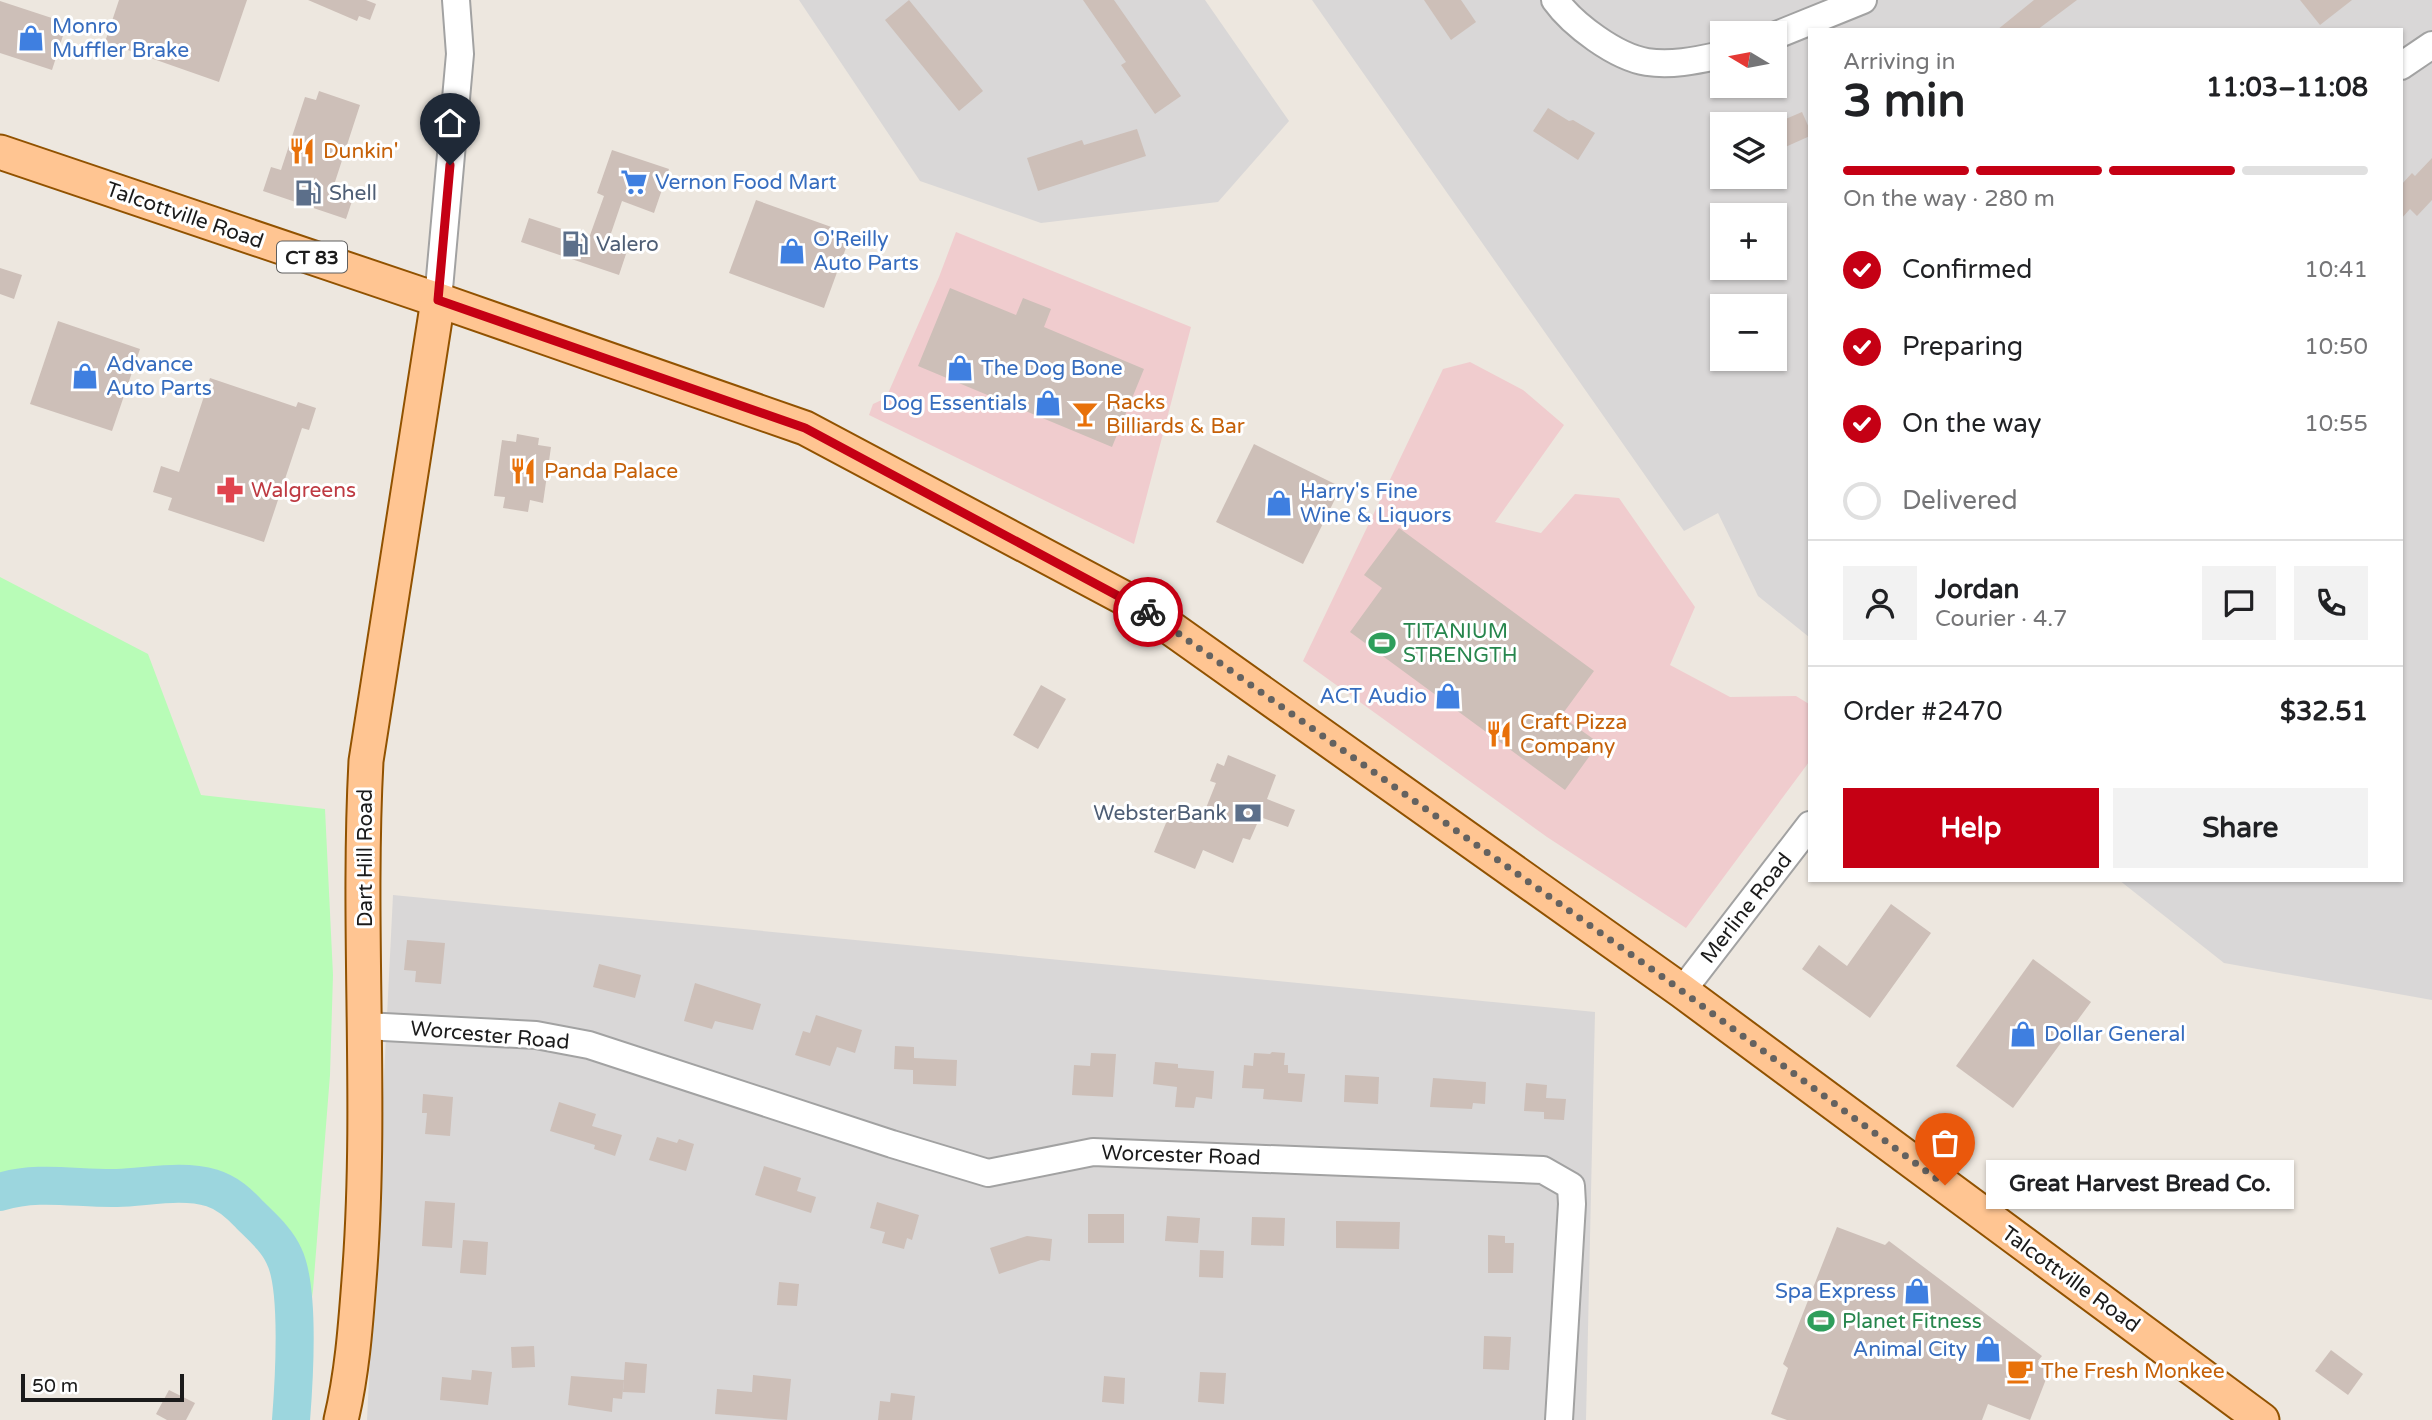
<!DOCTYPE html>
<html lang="en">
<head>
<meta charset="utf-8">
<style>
  body { margin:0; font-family:"Varela Round",sans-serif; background:#f2f2f2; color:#202124; height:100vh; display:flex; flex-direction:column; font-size:26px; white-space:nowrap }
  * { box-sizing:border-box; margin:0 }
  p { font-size:23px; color:#757577 }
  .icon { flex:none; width:38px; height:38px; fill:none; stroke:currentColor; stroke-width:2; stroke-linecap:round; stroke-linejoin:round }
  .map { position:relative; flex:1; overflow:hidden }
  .drawer { position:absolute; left:1808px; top:28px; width:595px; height:854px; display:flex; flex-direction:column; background:#fff; border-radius:0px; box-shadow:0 2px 5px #0004 }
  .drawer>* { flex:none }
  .needle { width:46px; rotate:280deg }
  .controls { position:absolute; left:1710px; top:21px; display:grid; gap:14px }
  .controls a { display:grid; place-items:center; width:77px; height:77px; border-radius:0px; background:#fff; box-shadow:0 2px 5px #0004; font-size:35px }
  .scale { position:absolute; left:21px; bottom:18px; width:163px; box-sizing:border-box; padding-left:7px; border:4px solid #1b1b1b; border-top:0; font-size:19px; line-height:24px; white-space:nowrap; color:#1b1b1b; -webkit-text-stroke:5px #fff; paint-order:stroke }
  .pin { position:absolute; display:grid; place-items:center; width:60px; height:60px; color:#fff; margin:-72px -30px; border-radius:50% 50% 50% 0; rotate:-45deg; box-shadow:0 0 7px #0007 }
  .pin .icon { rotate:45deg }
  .courier { position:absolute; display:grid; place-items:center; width:70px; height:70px; margin:-35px; border:5px solid #c50014; border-radius:50%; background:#fff; color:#222; box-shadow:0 2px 9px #0007 }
  .bubble { position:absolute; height:49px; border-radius:0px; background:#fff; box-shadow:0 2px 5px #0004; font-size:23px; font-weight:700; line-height:49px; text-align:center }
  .overview em { font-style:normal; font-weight:700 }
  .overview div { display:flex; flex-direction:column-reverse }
  .overview { display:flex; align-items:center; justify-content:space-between; height:119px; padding:0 35px }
  h1 { font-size:46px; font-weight:700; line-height:52px }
  .bar { display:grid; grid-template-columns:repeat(4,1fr); gap:10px 7px; align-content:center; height:84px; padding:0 35px }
  .bar i { height:9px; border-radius:5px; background:#e0e0e0 }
  .bar .active { background:#c50014 }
  .bar p { grid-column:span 4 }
  .line { display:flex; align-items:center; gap:18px; padding:0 35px; border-top:2px solid #e0e0e0 }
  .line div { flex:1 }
  .round { display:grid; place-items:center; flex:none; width:74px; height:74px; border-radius:0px; background:#f2f2f2 }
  ol { padding:0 35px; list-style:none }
  li { display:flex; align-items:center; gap:21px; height:77px }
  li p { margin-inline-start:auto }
  li .icon { padding:7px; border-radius:50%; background:#c50014; color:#fff; stroke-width:4 }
  li:last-child { color:#757577 }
  li i { width:38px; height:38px; border:4px solid #e0e0e0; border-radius:50% }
  .cta { display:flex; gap:14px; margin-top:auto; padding:14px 35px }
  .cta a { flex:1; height:80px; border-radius:0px; background:#c50014; color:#fff; font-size:28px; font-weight:700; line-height:80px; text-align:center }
  .cta a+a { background:#f2f2f2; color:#202124 }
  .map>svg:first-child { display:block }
  .residential { fill:#d9d7d7; fill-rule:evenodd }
  .commercial { fill:#f0ccce }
  .park { fill:#b8fcb7 }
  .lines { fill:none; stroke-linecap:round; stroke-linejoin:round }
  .river { stroke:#9cd6de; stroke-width:38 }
  .building { fill:#cdbfb8 }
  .minor-casing { stroke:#a2a2a2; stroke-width:30 }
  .major-casing { stroke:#915200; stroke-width:37 }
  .minor { stroke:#fff; stroke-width:26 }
  .major { stroke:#ffc592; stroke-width:33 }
  .done { stroke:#646260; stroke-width:7; stroke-dasharray:0 12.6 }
  .route { stroke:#c50014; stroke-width:9 }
  .labels { text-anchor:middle; stroke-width:6; stroke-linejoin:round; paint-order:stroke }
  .shield { fill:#fff; stroke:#5f5f5f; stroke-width:2 }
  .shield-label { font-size:19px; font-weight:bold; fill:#1b1b1b }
  .shop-label { font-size:21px; fill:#366cbe; stroke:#fff; text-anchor:start }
  .food-label { font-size:21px; fill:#c56008; stroke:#fff; text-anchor:start }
  .service-label { font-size:21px; fill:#4e5e75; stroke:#fff; text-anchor:start }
  .street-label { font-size:21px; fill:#1b1b1b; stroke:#fff }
  .health-label { font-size:21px; fill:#be3a42; stroke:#fff; text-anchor:start }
  .leisure-label { font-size:21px; fill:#27864d; stroke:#fff; text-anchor:start }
</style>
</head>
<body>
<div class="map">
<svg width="2432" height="1420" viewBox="0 0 2432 1420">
  <rect width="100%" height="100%" fill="#ede7df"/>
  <!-- residential -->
  <g class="residential">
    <polygon points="799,0 1205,0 1289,121 1218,202 1041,223 920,181"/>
    <path d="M1312,0H2432V1000L2224,963L2119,880H2401V30H1810L1809,637L1758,596L1718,513L1684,531ZM1722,33H1774V86H1722ZM1722,124H1774V177H1722ZM1722,215H1774V268H1722ZM1722,306H1774V359H1722Z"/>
    <polygon points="393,895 1595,1012 1586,1420 367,1420"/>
  </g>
  <!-- commercial -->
  <g class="commercial">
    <polygon points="956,232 1191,327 1134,544 869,415 873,404 886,398 939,277"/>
    <polygon points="1470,362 1523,390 1564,425 1495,522 1541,533 1575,494 1619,498 1695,607 1670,665 1730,697 1796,696 1809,704 1809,762 1686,928 1547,837 1303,661 1443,369"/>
  </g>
  <!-- park -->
  <path class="park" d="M0,577L148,654L201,795L325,809L333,975L330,1075L313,1290L298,1400L292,1410C294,1373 300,1288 284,1256C277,1240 263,1228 251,1215C238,1202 226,1191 207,1187C178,1180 146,1187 117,1188C78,1189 38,1180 0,1192Z"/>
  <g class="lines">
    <!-- river -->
    <path class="river" d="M0,1192C38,1180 78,1189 117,1188C148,1187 182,1179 212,1188C228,1193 239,1203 250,1215C263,1228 277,1240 284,1256C300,1288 294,1382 291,1420"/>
  </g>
  <!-- building -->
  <g class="building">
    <polygon points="119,0 247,0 219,82 105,42"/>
    <polygon points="308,0 366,0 376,4 370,20 359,16 357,21"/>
    <polygon points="909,0 983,91 959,111 885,20"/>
    <polygon points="1083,0 1114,0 1181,96 1155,114 1121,65 1126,62"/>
    <polygon points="1424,0 1461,0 1476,22 1451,40"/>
    <polygon points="2034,0 2077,0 2037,30 1997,30"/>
    <polygon points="2300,0 2352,0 2320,25"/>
    <polygon points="0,1 67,23 52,70 0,53"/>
    <polygon points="319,91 360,105 333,188 354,195 346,219 263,191 271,167 281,170 305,97 316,100"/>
    <polygon points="1548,108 1569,121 1573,120 1595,133 1578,160 1533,131"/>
    <polygon points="1802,112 1810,130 1810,136 1774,152 1774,124"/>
    <polygon points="1137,129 1146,156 1038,191 1027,158 1082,140 1084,145"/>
    <polygon points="612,150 669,169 654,213 622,201 607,245 627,251 619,275 521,242 529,218 589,238 604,196 597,193"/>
    <polygon points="2432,158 2432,200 2417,216 2410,209 2401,219 2401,185 2412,173 2415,176"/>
    <polygon points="756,200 851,234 824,308 729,273"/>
    <polygon points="0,268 22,275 14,299 0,294"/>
    <polygon points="950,288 1016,315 1023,298 1051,309 1044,327 1144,369 1112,447 918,366"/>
    <polygon points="58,321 140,349 112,431 30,404"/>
    <polygon points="210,378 296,407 298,402 316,408 309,430 302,428 264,542 168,510 172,498 153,492 161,466 179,472"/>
    <polygon points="517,434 539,438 538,445 551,447 543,503 530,500 528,512 503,508 505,497 494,496 502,440 516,442"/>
    <polygon points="1254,444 1341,487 1303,564 1216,522"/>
    <polygon points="1399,528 1594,671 1561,716 1599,743 1565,790 1350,632 1382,588 1364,575"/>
    <polygon points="1041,685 1066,699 1038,749 1013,735"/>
    <polygon points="1228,755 1276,775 1267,799 1295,810 1288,827 1260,817 1250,840 1243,838 1233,863 1203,850 1195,869 1154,852 1173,806 1202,818 1216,783 1210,781 1217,763 1224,766"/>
    <polygon points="1891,904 1931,933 1870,1018 1802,969 1819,945 1847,966"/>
    <polygon points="407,940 445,943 441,984 415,982 416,971 404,970"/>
    <polygon points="2033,959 2091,1002 2013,1108 1956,1066"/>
    <polygon points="599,964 641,975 635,998 593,987"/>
    <polygon points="695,983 761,1004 753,1030 715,1021 712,1029 684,1021"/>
    <polygon points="816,1015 862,1030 855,1053 837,1047 830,1066 795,1055 803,1031 810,1033"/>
    <polygon points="895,1046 914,1047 914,1058 957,1060 956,1086 913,1084 913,1070 894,1069"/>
    <polygon points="1272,1052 1285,1053 1284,1065 1288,1065 1288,1073 1305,1074 1302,1102 1263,1099 1264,1089 1242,1088 1244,1065 1253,1066 1254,1053 1270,1054"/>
    <polygon points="1091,1053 1116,1054 1113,1097 1072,1095 1074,1065 1090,1066"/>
    <polygon points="1155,1062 1178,1064 1178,1068 1214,1071 1212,1099 1196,1097 1194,1108 1175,1107 1177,1087 1153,1084"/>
    <polygon points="1345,1075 1379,1077 1378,1104 1344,1102"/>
    <polygon points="1433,1078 1486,1082 1485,1104 1473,1103 1472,1109 1430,1107"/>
    <polygon points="1526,1083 1547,1085 1546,1098 1566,1099 1564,1120 1544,1119 1544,1112 1524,1111"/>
    <polygon points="423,1094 453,1097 450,1136 425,1134 427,1113 422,1113"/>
    <polygon points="559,1102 596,1114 592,1126 622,1135 615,1156 594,1149 595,1145 550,1131"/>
    <polygon points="657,1137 677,1143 679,1139 694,1144 686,1171 649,1160"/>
    <polygon points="764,1166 801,1178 797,1191 816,1197 811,1213 755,1195"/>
    <polygon points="425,1201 455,1203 452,1248 422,1246"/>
    <polygon points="877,1202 919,1215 912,1240 907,1238 904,1249 882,1243 885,1232 870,1228"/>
    <rect x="1088" y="1214" width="36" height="29"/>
    <polygon points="1167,1216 1200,1218 1198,1243 1165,1241"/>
    <polygon points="1252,1217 1285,1218 1284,1246 1251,1245"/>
    <polygon points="1336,1221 1400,1222 1399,1249 1336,1248"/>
    <polygon points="1837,1227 1885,1245 1889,1241 2042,1356 2038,1361 2050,1369 2030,1420 1988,1404 1982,1420 1787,1420 1771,1414 1788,1368 1783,1364"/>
    <polygon points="1488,1235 1505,1236 1505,1243 1514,1243 1513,1273 1488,1273"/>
    <polygon points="1027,1236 1052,1239 1050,1261 1041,1260 999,1274 990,1248"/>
    <polygon points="463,1240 488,1242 486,1275 460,1273"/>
    <polygon points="1200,1250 1224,1251 1223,1278 1199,1277"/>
    <polygon points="779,1282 799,1284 797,1306 777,1305"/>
    <polygon points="1484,1336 1511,1337 1509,1370 1483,1369"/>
    <polygon points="534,1346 535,1367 512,1368 511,1347"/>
    <polygon points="2331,1350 2363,1374 2348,1395 2315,1371"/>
    <polygon points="625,1362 647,1364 645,1393 623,1392"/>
    <polygon points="472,1370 492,1372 488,1405 440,1400 442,1377 471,1380"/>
    <polygon points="1200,1372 1226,1373 1224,1404 1198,1402"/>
    <polygon points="753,1375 791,1379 787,1420 715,1414 717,1389 752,1392"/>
    <polygon points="571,1376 624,1380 622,1399 613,1398 612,1412 568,1405"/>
    <polygon points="1104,1376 1125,1378 1124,1404 1102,1402"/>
    <polygon points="169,1390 195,1403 186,1420 167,1420 156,1414"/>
    <polygon points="891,1393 915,1396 912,1420 878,1420 880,1401 890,1402"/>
  </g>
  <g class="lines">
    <!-- minor casing -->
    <g class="minor-casing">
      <g id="minor">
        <path d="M1555,0C1573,25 1616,57 1647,62C1672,66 1698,60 1722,55"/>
        <polyline points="1774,36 1863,0"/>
        <polyline points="2401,66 2432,45"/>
        <polyline points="438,300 460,54 456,0"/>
        <polyline points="1682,991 1810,825"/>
        <polyline points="365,1026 536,1035 589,1045 892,1144 988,1173 1093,1152 1543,1170 1571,1186 1572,1204 1559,1420"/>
      </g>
    </g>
    <!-- major casing -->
    <g class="major-casing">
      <g id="major">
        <polyline points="0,152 438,300 805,428 1141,607 1682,991 2262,1420"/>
        <path d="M341,1420C353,1370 356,1319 360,1267C372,1099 357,930 366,761L438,300"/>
      </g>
    </g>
    <!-- minor -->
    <use href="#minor" class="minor"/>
    <!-- major -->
    <use href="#major" class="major"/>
  </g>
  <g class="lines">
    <!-- done -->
    <polyline class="done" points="1148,612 1667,980 1945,1185"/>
    <!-- route -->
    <polyline class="route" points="450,165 438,300 805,428 1148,612"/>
  </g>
  <!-- icons -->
  <defs>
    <g id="shop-bare" transform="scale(2.1)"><path d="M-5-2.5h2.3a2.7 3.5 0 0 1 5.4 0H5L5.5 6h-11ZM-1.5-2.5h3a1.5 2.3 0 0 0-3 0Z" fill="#3f7fe0" stroke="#fff" stroke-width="2.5" paint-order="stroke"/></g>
    <g id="restaurant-bare" transform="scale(2.1)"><path d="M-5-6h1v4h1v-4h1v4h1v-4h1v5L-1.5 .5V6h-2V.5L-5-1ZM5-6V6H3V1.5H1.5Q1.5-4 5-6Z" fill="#e8710a" stroke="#fff" stroke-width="2.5" paint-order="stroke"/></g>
    <g id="supermarket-bare" transform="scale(2.1)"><path d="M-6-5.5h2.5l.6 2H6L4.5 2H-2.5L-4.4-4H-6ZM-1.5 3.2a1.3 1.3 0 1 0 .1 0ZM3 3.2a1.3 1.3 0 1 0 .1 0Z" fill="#3f7fe0" stroke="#fff" stroke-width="2.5" paint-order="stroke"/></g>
    <g id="fuel-bare" transform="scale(2.1)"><path d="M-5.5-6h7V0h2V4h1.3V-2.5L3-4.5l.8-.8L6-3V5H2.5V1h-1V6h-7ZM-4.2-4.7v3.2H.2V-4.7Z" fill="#5c6f8a" stroke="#fff" stroke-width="2.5" paint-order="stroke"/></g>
    <g id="bar-bare" transform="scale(2.1)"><path d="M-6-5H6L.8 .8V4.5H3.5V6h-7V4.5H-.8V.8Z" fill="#e8710a" stroke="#fff" stroke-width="2.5" paint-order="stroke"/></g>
    <g id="pharmacy-bare" transform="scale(2.1)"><path d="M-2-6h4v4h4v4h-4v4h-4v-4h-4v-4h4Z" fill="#e0444e" stroke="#fff" stroke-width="2.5" paint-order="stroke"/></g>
    <g id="stadium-bare" transform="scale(2.1)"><path d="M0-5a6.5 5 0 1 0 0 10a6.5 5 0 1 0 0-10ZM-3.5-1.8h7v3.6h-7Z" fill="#2e9e5b" stroke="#fff" stroke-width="2.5" paint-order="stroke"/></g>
    <g id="bank-bare" transform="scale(2.1)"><path d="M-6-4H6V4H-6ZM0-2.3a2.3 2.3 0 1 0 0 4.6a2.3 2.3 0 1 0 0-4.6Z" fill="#5c6f8a" stroke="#fff" stroke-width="2.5" paint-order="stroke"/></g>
    <g id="cafe-bare" transform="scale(2.1)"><path d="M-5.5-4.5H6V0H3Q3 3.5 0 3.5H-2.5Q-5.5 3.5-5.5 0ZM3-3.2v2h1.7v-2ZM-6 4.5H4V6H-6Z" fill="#e8710a" stroke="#fff" stroke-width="2.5" paint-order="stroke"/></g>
  </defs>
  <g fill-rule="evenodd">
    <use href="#shop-bare" x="31" y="38"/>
    <use href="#restaurant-bare" x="302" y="151"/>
    <use href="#supermarket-bare" x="634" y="182"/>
    <use href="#fuel-bare" x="308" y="193"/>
    <use href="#fuel-bare" x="575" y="244"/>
    <use href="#shop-bare" x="792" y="251"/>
    <use href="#shop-bare" x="960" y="368"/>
    <use href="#shop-bare" x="85" y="376"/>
    <use href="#shop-bare" x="1048" y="403"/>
    <use href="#bar-bare" x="1085" y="414"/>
    <use href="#restaurant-bare" x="523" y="471"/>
    <use href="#pharmacy-bare" x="230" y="490"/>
    <use href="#shop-bare" x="1279" y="503"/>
    <use href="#stadium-bare" x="1382" y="643"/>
    <use href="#shop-bare" x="1448" y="696"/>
    <use href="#restaurant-bare" x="1499" y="734"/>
    <use href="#bank-bare" x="1248" y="813"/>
    <use href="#shop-bare" x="2023" y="1034"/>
    <use href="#shop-bare" x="1917" y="1291"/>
    <use href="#stadium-bare" x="1821" y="1321"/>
    <use href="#shop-bare" x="1988" y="1349"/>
    <use href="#cafe-bare" x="2020" y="1371"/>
  </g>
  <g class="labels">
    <!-- shield labels -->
    <rect class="shield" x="277" y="241.5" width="70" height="31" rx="5"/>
    <g class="shield-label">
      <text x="312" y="264">CT 83</text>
    </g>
    <!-- shop labels -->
    <g class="shop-label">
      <text x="52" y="33">Monro<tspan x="52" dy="24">Muffler Brake</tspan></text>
      <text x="655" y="189">Vernon Food Mart</text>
      <text x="813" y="246">O'Reilly<tspan x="813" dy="24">Auto Parts</tspan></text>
      <text x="106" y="371">Advance<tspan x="106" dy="24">Auto Parts</tspan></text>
      <text x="981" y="375">The Dog Bone</text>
      <text x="1027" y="410" text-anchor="end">Dog Essentials</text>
      <text x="1300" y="498">Harry's Fine<tspan x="1300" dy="24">Wine &amp; Liquors</tspan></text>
      <text x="1427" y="703" text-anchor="end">ACT Audio</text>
      <text x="2044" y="1041">Dollar General</text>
      <text x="1896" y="1298" text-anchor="end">Spa Express</text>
      <text x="1967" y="1356" text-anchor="end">Animal City</text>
    </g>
    <!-- food labels -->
    <g class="food-label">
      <text x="323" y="158">Dunkin'</text>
      <text x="1106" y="409">Racks<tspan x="1106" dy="24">Billiards &amp; Bar</tspan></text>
      <text x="544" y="478">Panda Palace</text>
      <text x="1520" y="729">Craft Pizza<tspan x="1520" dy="24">Company</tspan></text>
      <text x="2041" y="1378">The Fresh Monkee</text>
    </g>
    <!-- service labels -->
    <g class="service-label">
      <text x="329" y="200">Shell</text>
      <text x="596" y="251">Valero</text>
      <text x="1227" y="820" text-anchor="end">WebsterBank</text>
    </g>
    <!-- street labels -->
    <g class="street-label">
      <text transform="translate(185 215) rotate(19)" y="7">Talcottville Road</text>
      <text transform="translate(365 858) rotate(-90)" y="7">Dart Hill Road</text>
      <text transform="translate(1746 908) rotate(-52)" y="7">Merline Road</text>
      <text transform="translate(490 1035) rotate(5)" y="7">Worcester Road</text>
      <text transform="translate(1181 1155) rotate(2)" y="7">Worcester Road</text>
      <text transform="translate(2071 1279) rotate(36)" y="7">Talcottville Road</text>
    </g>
    <!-- health labels -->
    <g class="health-label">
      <text x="251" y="497">Walgreens</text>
    </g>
    <!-- leisure labels -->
    <g class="leisure-label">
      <text x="1403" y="638">TITANIUM<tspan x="1403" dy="24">STRENGTH</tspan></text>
      <text x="1842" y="1328">Planet Fitness</text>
    </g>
  </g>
</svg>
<div class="controls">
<a><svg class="needle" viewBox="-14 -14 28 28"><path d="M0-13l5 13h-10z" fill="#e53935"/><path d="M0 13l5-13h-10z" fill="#757577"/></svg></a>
<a><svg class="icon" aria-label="layers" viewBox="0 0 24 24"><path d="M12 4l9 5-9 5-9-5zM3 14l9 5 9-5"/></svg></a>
<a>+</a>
<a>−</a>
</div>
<div class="scale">50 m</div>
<div class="pin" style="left:1945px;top:1185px;background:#ea580c"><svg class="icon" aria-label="bag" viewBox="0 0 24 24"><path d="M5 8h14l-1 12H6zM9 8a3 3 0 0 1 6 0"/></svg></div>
<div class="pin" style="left:450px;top:165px;background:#1f2937"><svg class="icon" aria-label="home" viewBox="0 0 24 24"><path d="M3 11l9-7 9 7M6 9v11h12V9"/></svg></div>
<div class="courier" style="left:1148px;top:612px"><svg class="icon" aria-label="bike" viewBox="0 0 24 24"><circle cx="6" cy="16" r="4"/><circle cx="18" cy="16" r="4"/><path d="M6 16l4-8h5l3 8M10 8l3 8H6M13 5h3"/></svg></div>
<div class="bubble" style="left:1986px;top:1160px;width:308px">Great Harvest Bread Co.</div>
<section class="drawer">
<div class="overview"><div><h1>3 min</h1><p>Arriving in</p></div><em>11:03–11:08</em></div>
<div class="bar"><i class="active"></i><i class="active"></i><i class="active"></i><i></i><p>On the way · 280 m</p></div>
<ol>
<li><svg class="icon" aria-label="check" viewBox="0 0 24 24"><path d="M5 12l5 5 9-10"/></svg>Confirmed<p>10:41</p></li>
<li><svg class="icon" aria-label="check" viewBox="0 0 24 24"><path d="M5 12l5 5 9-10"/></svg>Preparing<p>10:50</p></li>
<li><svg class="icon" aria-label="check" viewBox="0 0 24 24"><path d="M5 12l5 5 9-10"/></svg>On the way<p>10:55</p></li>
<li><i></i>Delivered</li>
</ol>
<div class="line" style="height:126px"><a class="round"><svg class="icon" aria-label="person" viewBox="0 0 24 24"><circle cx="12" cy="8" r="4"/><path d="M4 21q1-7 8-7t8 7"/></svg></a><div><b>Jordan</b><p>Courier · 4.7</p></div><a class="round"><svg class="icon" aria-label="chat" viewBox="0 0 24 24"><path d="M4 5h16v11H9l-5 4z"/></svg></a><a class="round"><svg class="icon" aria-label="phone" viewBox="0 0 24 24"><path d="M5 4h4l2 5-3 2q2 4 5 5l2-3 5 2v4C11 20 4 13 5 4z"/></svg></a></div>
<div class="line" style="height:91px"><div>Order #2470</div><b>$32.51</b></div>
<div class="cta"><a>Help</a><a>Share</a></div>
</section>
</div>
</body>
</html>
